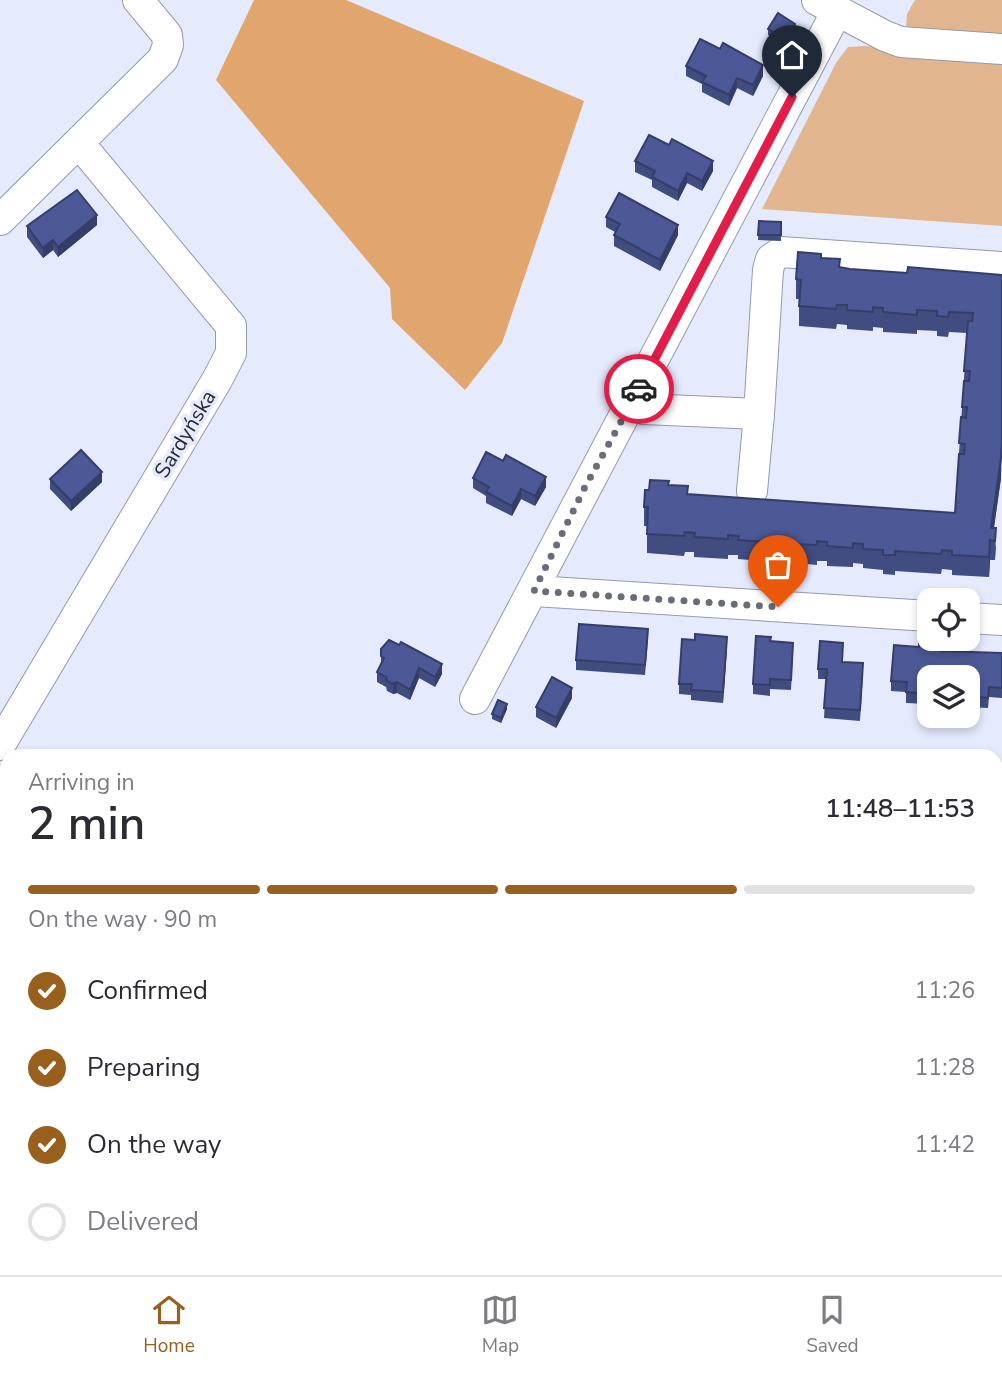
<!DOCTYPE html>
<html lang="en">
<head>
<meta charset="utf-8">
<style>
  body { margin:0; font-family:"Nunito Sans",sans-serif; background:#f2f2f3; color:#2b2b33; height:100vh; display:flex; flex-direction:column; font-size:26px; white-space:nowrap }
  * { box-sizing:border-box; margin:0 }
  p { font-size:23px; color:#7c7c81 }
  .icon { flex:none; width:38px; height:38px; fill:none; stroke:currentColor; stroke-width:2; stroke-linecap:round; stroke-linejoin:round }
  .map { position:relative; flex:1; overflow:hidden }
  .side { position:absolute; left:0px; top:749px; width:1003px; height:527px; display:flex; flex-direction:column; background:#fff; border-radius:21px 21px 0 0; box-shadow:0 4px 10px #0003 }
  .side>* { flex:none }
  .buttons { position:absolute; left:917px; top:588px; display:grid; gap:14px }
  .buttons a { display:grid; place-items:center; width:63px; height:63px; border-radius:14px; background:#fff; box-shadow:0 4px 10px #0003; font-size:35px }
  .pin { position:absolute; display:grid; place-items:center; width:60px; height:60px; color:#fff; margin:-72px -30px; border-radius:50% 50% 50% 0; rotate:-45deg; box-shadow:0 0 7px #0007 }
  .pin .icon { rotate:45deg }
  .courier { position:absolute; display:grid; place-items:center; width:70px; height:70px; margin:-35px; border:5px solid #e11d48; border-radius:50%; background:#fff; color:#222; box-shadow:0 2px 9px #0007 }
  .summary em { font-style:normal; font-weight:600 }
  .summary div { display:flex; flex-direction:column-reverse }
  .summary { display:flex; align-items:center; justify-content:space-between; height:119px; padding:0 28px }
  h1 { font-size:46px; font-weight:600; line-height:52px }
  .bar { display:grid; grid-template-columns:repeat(4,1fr); gap:10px 7px; align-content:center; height:84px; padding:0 28px }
  .bar i { height:9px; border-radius:5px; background:#e1e1e2 }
  .bar .on { background:#995f1d }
  .bar p { grid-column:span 4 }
  ol { padding:0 28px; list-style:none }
  li { display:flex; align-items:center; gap:21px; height:77px }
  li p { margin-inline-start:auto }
  li .icon { padding:7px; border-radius:50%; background:#995f1d; color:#fff; stroke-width:4 }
  li:last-child { color:#7c7c81 }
  li i { width:38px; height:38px; border:4px solid #e1e1e2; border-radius:50% }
  .menu { display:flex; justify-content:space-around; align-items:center; height:98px; border-top:2px solid #e1e1e2; background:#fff; font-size:19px; color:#7c7c81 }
  .menu a { display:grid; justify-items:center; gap:4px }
  .menu .on { color:#995f1d }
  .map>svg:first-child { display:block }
  .green { fill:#e1b68f }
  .forest { fill:#e0a66e }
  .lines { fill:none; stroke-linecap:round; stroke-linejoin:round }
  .minor-casing { stroke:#959aab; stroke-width:32 }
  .minor { stroke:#fff; stroke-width:30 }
  .wall { fill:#414d81 }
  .shaded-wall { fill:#353e69 }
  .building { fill:#4c5996; stroke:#353e69; stroke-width:2 }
  .done { stroke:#6a6d78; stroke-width:7; stroke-dasharray:0 12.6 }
  .route { stroke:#e11d48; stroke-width:9 }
  .labels { text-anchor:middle; stroke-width:7; stroke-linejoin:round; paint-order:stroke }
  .street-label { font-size:21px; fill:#282a31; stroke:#e5eafd }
</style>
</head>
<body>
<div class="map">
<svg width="1002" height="1275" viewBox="0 0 1002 1275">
  <rect width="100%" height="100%" fill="#e5eafd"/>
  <!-- green -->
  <g class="green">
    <polygon points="915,0 1002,0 1002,36 924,32 906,26 907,14"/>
    <polygon points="866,46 1002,59 1002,226 762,209 836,63 848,47"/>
    <polygon points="996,819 1002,819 1002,1065 996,1064"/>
  </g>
  <!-- forest -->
  <polygon class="forest" points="254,0 346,0 584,101 502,343 465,390 392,319 390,288 216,80"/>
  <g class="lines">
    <!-- minor casing -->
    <g class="minor-casing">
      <g id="minor">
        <polyline points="817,0 885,36 901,42 1002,49"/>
        <polyline points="0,220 163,59 168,45 167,35 138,0"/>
        <polyline points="630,405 644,409 759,414 768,270 771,259 781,252 1002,267"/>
        <polyline points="752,491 759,414"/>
        <polyline points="534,591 929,616"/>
        <polyline points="968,618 1002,620"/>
        <polyline points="475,699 837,11"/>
        <polyline points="0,745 217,380 231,353 231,326 79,143"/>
      </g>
    </g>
    <!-- minor -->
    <use href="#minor" class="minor"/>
  </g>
  <!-- wall -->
  <g class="wall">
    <polygon points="768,29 795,30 785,45 768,35"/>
    <polygon points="686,66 763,76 753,96 737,88 729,106 702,92 702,84 686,76"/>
    <polygon points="635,161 713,171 702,191 687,183 678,201 652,187 652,180 635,172"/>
    <polygon points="606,217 678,235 660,271 614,246 614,235 615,232 606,227"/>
    <polygon points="759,221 781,222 781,241 758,240"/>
    <polygon points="97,225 58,257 53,250 43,258 27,237 27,226"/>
    <polygon points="821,258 840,267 850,269 907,273 1002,275 1001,478 994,528 996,548 995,560 990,560 989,577 952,575 952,570 942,569 941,574 895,571 895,575 883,574 883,570 863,568 863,564 853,563 853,567 827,566 827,561 817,561 817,565 796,563 796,568 784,567 784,563 738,559 738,555 728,555 728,559 694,557 694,552 685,552 684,556 647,553 647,526 644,526 644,507 649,490 669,485 688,494 955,513 967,333 949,332 948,337 937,336 937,331 917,330 917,334 883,332 883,328 873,327 873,331 847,329 847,325 837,324 836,329 799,326 799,299 796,299 796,279"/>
    <polygon points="473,478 546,487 535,506 521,499 512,516 486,503 486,496 473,488"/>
    <polygon points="50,479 102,482 71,511 50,489"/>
    <polygon points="648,639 645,675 576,670 576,660"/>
    <polygon points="770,641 793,653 791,690 770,689 770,696 753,694 753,684"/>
    <polygon points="727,647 723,703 691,700 691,695 679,694 679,684"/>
    <polygon points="933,648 941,651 1002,653 1002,698 989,697 988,708 968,707 968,677 929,677 929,704 906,703 906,692 891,691 891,681"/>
    <polygon points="381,649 442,674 435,687 419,678 410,700 397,693 393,694 387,691 386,687 377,682 377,672 381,664"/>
    <polygon points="843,653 842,662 863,674 860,721 824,718 826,679 818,679 818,669"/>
    <polygon points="572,698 556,728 536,717 536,707"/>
    <polygon points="507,709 501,723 492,719 492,714"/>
  </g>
  <!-- shaded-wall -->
  <g class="shaded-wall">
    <polygon points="795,24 795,30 785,45 785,40"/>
    <polygon points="763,65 763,76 753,96 753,85"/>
    <polygon points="737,78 737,88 729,106 729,95"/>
    <polygon points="713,161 713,171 702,191 702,181"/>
    <polygon points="687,173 687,183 678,201 678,191"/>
    <polygon points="97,215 97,225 58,257 58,247"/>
    <polygon points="678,225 678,235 660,271 660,260"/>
    <polygon points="53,240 53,250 43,258 43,248"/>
    <polygon points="1002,438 1001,478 992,540 991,528"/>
    <polygon points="102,472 102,482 71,511 71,501"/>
    <polygon points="546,477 546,487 535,506 535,496"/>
    <polygon points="521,489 521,499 512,516 512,506"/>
    <polygon points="990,540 990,560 989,577 989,557"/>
    <polygon points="727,637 727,647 723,703 723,692"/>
    <polygon points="442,664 442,674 435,687 435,677"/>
    <polygon points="419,668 419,678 410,700 410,690"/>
    <polygon points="397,682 397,693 393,694 393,684"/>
    <polygon points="572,688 572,698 556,728 556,718"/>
    <polygon points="507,704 507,709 501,723 501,718"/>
  </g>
  <!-- building -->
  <g class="building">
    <polygon points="778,13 795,24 785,40 768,29"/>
    <polygon points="700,39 720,49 723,43 763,65 753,85 737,78 729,95 702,82 706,76 686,66"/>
    <polygon points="649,135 669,145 672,139 713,161 702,181 687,173 678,191 652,177 655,171 635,161"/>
    <polygon points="77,190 97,215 58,247 53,240 43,248 27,226"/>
    <polygon points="619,193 678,225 660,260 614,235 620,224 606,217"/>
    <polygon points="759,221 781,222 781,235 758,235"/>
    <polygon points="798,252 821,254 821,258 840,259 839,267 850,269 907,273 908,267 1002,275 1002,438 1001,458 991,528 996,528 995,541 990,540 989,557 952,555 952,551 942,550 941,554 895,551 895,555 883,555 883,550 863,549 863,544 853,543 853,548 827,546 827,542 817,541 817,545 796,544 796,549 784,547 785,543 738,540 739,536 728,535 728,539 694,537 695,533 685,532 684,536 647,534 648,507 644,507 645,490 649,490 650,480 669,481 668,485 688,486 687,494 955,513 959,454 964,454 965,444 959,443 961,417 966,418 967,407 962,407 964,381 969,381 970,371 964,371 968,321 972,321 973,313 949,312 948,317 937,316 937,311 917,310 917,315 883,312 883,308 873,307 873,312 847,310 847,305 837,305 836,309 799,306 801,280 796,279"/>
    <polygon points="81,450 102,472 71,501 50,479"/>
    <polygon points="486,452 503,461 506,455 546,477 535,496 521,489 512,506 486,492 489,487 473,478"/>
    <polygon points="579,624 648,629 645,665 576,660"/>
    <polygon points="695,634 727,637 723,692 691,690 692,684 679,684 682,639 695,640"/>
    <polygon points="756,636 771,637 770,641 793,643 791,680 770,679 770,685 753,684"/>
    <polygon points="389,640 399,645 401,642 442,664 435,677 419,668 410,690 397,682 393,684 387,681 386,677 377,672 384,658 381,656 381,649"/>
    <polygon points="919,640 933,641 932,648 941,649 941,651 1002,653 1002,688 989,687 988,698 968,696 968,677 929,677 929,694 906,692 907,682 891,681 894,645 919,647"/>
    <polygon points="820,641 843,643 842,662 863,663 860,710 824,708 827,669 818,669"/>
    <polygon points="552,677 572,688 556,718 536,707"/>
    <polygon points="498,700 507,704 501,718 492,714"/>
  </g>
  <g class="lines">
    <!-- done -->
    <polyline class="done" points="639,389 584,489 534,591 778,607"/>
    <!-- route -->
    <polyline class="route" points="639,389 792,97"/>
  </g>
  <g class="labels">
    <!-- street labels -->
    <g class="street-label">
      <text transform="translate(185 434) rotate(-59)" y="7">Sardyńska</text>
    </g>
  </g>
</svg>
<div class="buttons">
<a><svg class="icon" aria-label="locate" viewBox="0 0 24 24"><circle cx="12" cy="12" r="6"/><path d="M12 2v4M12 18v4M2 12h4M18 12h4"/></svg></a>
<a><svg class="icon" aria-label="layers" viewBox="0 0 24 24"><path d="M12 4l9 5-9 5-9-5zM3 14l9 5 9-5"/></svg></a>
</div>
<div class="pin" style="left:778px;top:607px;background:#ea580c"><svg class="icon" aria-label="bag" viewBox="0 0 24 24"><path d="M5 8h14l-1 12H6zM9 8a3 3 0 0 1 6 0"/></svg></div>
<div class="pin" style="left:792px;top:97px;background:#1f2937"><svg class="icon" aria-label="home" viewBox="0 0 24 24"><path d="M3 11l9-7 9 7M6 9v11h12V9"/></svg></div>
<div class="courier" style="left:639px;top:389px"><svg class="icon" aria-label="car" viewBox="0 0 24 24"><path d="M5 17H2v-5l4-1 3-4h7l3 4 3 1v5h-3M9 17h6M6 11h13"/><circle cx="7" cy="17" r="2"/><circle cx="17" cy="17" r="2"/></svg></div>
<section class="side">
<div class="summary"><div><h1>2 min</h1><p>Arriving in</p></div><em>11:48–11:53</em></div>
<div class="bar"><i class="on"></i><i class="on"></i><i class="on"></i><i></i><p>On the way · 90 m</p></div>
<ol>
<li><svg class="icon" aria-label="check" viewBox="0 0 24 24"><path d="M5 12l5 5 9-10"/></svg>Confirmed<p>11:26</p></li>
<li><svg class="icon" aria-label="check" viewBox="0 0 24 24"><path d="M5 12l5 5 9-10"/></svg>Preparing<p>11:28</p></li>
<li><svg class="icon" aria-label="check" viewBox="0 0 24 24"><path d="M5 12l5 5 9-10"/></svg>On the way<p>11:42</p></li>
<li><i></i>Delivered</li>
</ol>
</section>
</div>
<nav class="menu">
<a class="on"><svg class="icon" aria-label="home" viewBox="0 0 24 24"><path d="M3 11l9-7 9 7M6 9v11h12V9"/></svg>Home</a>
<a><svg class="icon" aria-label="map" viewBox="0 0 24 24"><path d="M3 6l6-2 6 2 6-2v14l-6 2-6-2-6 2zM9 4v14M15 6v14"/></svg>Map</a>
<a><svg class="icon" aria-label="saved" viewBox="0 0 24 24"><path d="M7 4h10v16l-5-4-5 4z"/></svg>Saved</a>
</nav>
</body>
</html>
